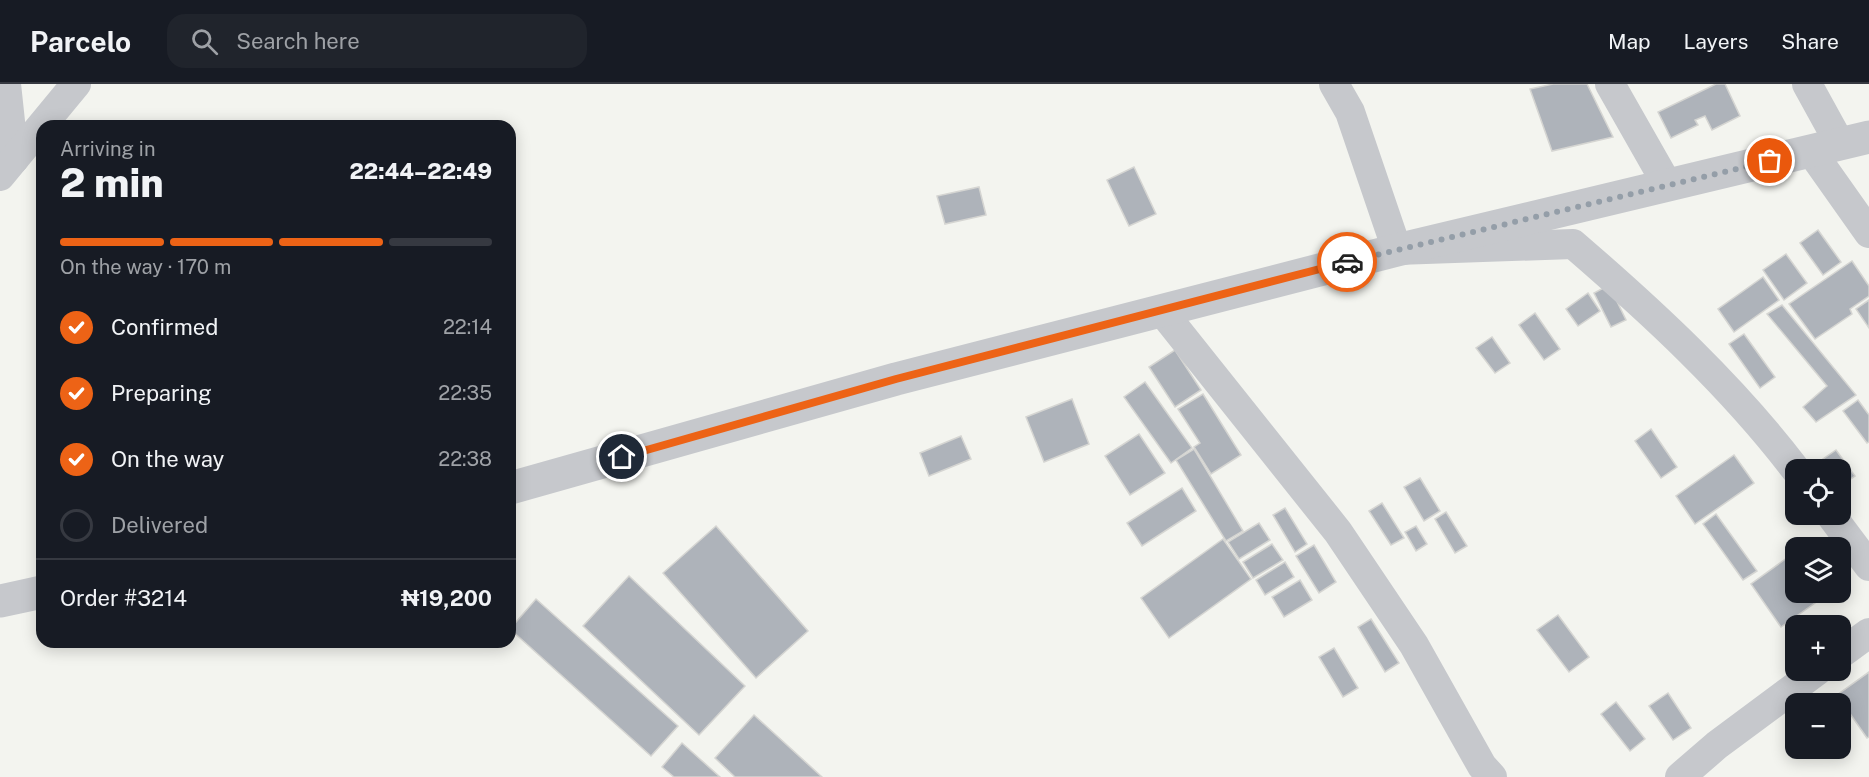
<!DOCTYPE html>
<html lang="en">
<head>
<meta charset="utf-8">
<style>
  body { margin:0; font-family:"Public Sans",sans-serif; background:#20242c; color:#f1f3f6; height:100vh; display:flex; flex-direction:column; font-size:22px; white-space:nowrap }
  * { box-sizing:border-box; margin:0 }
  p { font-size:20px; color:#9ea1a6 }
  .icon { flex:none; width:33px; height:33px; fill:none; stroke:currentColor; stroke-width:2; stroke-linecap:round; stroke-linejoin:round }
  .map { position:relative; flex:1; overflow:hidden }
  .panel { position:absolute; left:36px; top:36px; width:480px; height:528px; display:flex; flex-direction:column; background:#171b24; border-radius:18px; box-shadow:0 3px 15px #0003 }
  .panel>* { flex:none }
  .buttons { position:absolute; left:1785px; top:375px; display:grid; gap:12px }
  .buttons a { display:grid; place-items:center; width:66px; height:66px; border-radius:12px; background:#171b24; box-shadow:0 3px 15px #0003; font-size:30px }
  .pin { position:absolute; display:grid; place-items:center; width:51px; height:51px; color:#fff; margin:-26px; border:3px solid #fff; border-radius:50%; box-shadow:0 2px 6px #0007 }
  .courier { position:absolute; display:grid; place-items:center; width:60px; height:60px; margin:-30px; border:4px solid #ed6316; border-radius:50%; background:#fff; color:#222; box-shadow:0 2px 8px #0007 }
  .overview em { font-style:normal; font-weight:800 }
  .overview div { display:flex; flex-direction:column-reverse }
  .overview { display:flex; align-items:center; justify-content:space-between; height:102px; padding:0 24px }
  h1 { font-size:39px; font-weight:800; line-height:45px }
  .bar { display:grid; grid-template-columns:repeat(4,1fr); gap:9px 6px; align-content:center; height:72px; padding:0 24px }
  .bar i { height:8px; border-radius:4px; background:#363941 }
  .bar .current { background:#ed6316 }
  .bar p { grid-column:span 4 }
  .line { display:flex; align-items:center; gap:15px; padding:0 24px; border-top:2px solid #363941 }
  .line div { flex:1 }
  ol { padding:0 24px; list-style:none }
  li { display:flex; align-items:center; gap:18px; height:66px }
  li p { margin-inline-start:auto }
  li .icon { padding:6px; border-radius:50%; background:#ed6316; color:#fff; stroke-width:4 }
  li:last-child { color:#9ea1a6 }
  li i { width:33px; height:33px; border:3px solid #363941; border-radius:50% }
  header { display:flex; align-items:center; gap:36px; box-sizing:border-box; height:84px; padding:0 30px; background:#171b24; border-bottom:2px solid #363941 }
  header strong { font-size:28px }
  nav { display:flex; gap:33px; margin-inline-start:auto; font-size:21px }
  .search { width:420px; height:54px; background:#20242c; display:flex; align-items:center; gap:15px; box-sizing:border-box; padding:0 21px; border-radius:18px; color:#9ea1a6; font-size:22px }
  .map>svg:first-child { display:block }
  .building { fill:#aeb3ba; stroke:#d5d5d2; stroke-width:1.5 }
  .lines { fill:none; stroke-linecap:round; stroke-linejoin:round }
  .minor { stroke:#c6c8cc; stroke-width:30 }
  .tertiary { stroke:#c6c8cc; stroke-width:33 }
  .done { stroke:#949ea8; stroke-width:6; stroke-dasharray:0 10.8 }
  .route { stroke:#ed6316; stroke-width:8 }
</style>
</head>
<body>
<header>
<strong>Parcelo</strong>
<div class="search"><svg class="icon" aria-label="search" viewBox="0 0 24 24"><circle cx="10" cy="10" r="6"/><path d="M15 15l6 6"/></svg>Search here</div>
<nav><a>Map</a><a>Layers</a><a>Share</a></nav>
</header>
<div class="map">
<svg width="1869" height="693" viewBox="0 0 1869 693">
  <rect width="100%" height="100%" fill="#f3f4ef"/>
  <!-- building -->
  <g class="building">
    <polygon points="1553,0 1587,0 1613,53 1552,67 1530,5"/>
    <polygon points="1716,0 1725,0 1740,32 1712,46 1705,32 1695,36 1698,41 1671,54 1658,28"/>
    <polygon points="1134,83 1156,130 1129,142 1107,96"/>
    <polygon points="979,103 986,131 945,140 937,112"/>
    <polygon points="1818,146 1841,178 1823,191 1800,159"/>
    <polygon points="1786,170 1807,199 1784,216 1763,186"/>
    <polygon points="1852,177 1869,202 1869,212 1850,225 1852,230 1815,255 1789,220"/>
    <polygon points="1763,193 1779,216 1734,248 1718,225"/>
    <polygon points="1609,201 1626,236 1611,243 1594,209"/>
    <polygon points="1588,209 1600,227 1578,242 1566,225"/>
    <polygon points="1869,216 1869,244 1856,225"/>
    <polygon points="1782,221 1856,311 1816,338 1803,323 1827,302 1767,230"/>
    <polygon points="1535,229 1560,265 1544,276 1519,241"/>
    <polygon points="1744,250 1775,293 1760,304 1729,260"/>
    <polygon points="1492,253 1510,279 1495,289 1476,264"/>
    <polygon points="1175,266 1201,306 1175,323 1149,283"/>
    <polygon points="1145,298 1192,364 1171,379 1124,313"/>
    <polygon points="1203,310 1241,371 1211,390 1194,363 1200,359 1178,325"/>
    <polygon points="1072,315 1089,360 1044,378 1026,333"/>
    <polygon points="1858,316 1869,331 1869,358 1867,359 1843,327"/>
    <polygon points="1651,345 1677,383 1661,394 1635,357"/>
    <polygon points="1139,350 1165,389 1130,411 1105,372"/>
    <polygon points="961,352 971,375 929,392 920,369"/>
    <polygon points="1194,365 1243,447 1226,457 1176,376"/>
    <polygon points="1836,366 1855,392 1842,401 1840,386 1831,386 1823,375"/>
    <polygon points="1734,371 1754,399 1695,440 1676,412"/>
    <polygon points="1420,394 1440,427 1424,437 1404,403"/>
    <polygon points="1182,404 1196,427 1142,462 1127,439"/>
    <polygon points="1382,419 1404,454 1391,461 1369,427"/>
    <polygon points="1285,424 1307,460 1295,468 1273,431"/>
    <polygon points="1446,428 1467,462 1455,469 1435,435"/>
    <polygon points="1716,430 1757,487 1743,496 1703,440"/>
    <polygon points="1259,439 1270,456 1239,475 1228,458"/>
    <polygon points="716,442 808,547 756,594 663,489"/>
    <polygon points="1416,442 1427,460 1416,467 1405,448"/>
    <polygon points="1223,455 1251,495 1169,554 1141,514"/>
    <polygon points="1272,460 1283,476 1253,494 1243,478"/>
    <polygon points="1314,461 1336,498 1319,509 1296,472"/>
    <polygon points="1791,471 1796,477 1796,508 1818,508 1822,514 1781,543 1751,500"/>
    <polygon points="1285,478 1294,493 1265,511 1256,496"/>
    <polygon points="629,492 745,602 699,651 583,542"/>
    <polygon points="1300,496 1312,516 1284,533 1272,513"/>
    <polygon points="536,515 678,642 651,672 510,545"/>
    <polygon points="1558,531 1589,573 1569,588 1537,546"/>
    <polygon points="1371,535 1399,579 1385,588 1358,543"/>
    <polygon points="1334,564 1358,604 1343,613 1319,573"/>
    <polygon points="1869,588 1869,653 1867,654 1837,611"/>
    <polygon points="1668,609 1691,644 1673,656 1649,622"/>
    <polygon points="1616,618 1645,655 1630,667 1601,630"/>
    <polygon points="754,631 822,693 735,693 715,674"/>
    <polygon points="682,659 720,693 674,693 662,683"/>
  </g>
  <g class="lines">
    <!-- minor -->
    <g class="minor">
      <polyline points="6,0 14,75"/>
      <path d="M1334,0L1350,28L1397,166L1573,160C1653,229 1732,302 1796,386"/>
      <polyline points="1610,0 1668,102"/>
      <polyline points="1807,0 1840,60"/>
      <polyline points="1811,67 1869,149"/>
      <polyline points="0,92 76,0"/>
      <polyline points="1161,226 1338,448 1414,561 1482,682 1492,693"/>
      <polyline points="1830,430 1869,482"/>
      <polyline points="1840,570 1869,549"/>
      <polyline points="1680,693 1717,661 1818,586"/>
    </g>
    <!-- tertiary -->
    <g class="tertiary">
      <polyline points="510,404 896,295 1397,166 1869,53"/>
      <polyline points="0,517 42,508"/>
    </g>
  </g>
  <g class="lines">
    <!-- done -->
    <polyline class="done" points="1347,178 1770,77"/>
    <!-- route -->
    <polyline class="route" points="622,373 896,295 1347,178"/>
  </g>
</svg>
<div class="buttons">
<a><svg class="icon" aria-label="locate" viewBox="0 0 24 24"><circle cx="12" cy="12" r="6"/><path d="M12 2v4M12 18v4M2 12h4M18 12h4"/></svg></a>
<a><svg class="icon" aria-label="layers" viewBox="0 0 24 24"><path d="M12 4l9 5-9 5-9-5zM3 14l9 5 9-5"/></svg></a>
<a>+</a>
<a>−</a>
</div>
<div class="pin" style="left:1770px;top:77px;background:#ea580c"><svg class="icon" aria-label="bag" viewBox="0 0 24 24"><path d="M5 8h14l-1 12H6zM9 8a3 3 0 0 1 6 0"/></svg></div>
<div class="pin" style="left:622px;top:373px;background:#1f2937"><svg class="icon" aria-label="home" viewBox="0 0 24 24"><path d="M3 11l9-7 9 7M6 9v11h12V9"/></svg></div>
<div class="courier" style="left:1347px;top:178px"><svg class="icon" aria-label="car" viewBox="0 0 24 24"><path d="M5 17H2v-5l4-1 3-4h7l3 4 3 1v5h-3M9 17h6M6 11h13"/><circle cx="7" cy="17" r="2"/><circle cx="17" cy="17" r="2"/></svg></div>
<section class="panel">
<div class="overview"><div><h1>2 min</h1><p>Arriving in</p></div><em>22:44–22:49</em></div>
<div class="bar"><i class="current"></i><i class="current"></i><i class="current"></i><i></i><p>On the way · 170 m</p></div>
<ol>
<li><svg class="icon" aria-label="check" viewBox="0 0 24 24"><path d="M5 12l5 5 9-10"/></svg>Confirmed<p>22:14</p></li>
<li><svg class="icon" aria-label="check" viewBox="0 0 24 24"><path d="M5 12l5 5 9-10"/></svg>Preparing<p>22:35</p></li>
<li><svg class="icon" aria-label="check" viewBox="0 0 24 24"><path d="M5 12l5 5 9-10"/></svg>On the way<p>22:38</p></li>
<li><i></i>Delivered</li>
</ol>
<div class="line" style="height:78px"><div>Order #3214</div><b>₦19,200</b></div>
</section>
</div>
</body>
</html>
